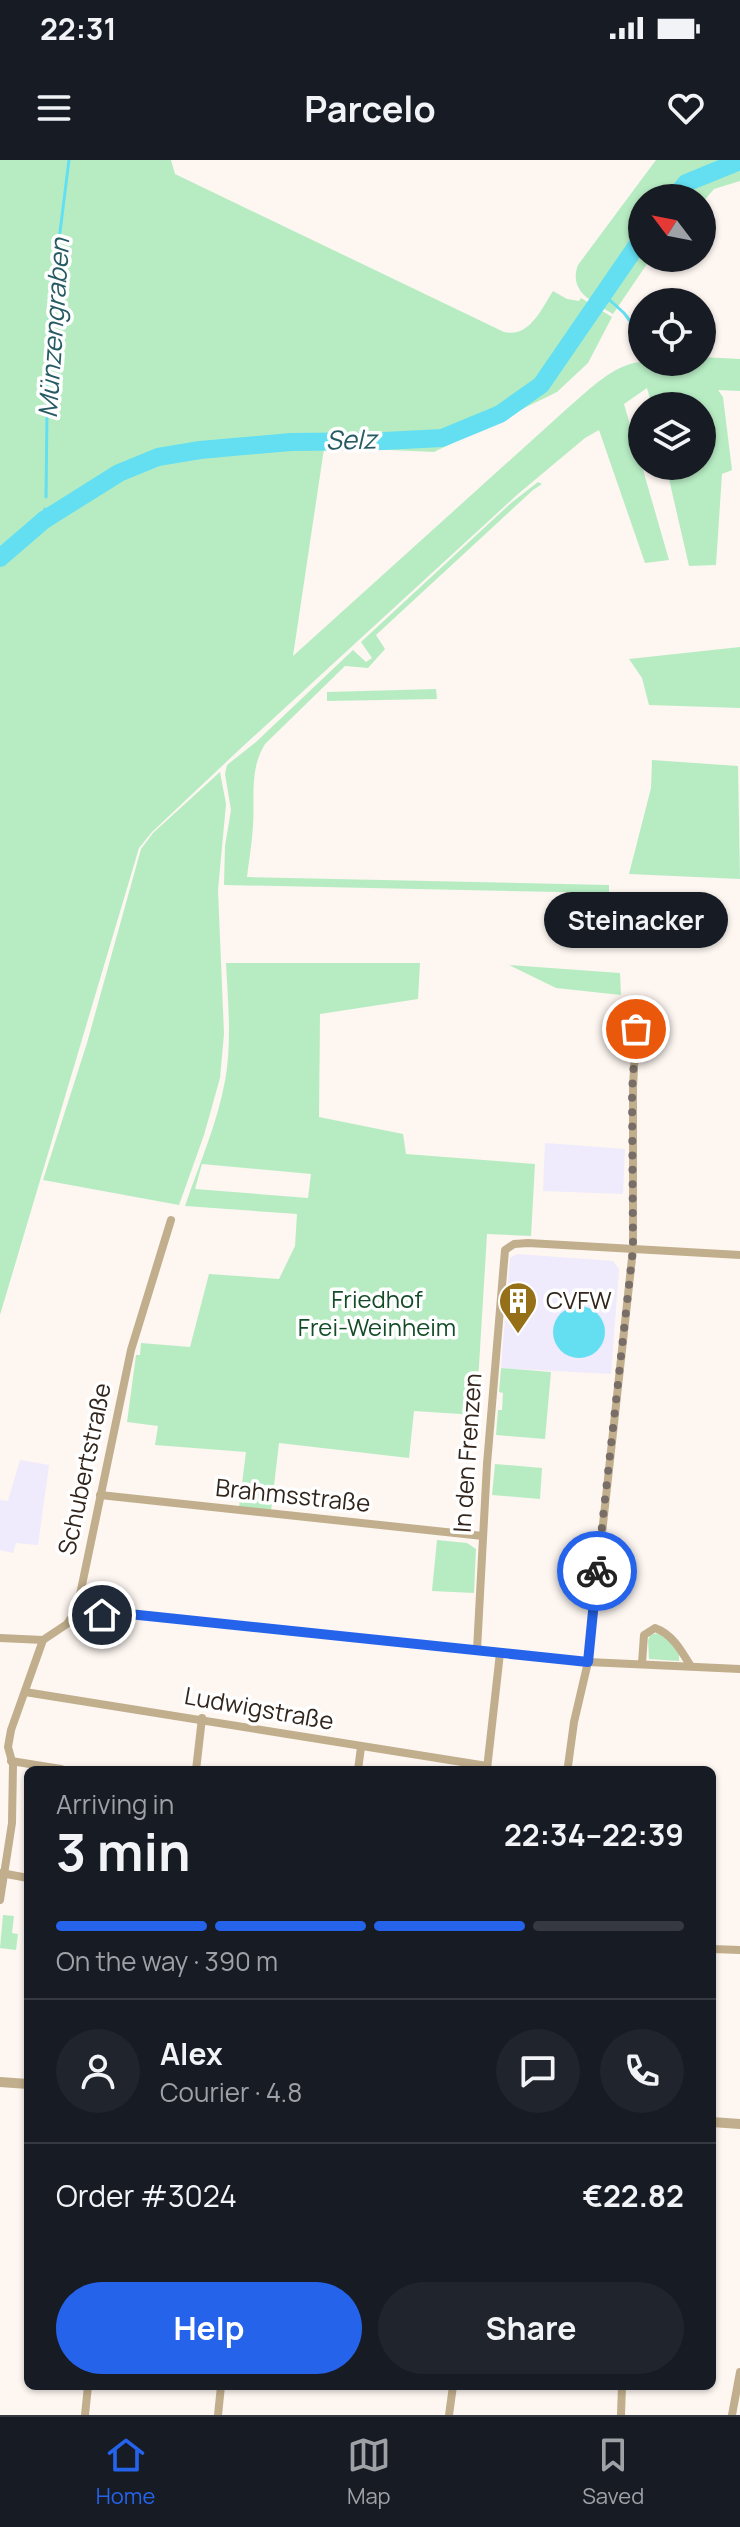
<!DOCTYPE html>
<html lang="en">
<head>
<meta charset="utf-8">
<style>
  body { margin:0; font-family:Manrope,sans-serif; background:#20242c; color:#f1f3f6; height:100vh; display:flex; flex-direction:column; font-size:30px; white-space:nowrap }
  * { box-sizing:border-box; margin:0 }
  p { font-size:26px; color:#9ea1a6 }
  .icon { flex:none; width:44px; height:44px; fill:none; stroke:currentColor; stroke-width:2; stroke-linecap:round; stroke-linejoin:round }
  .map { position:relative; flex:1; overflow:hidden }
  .panel { position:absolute; left:24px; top:1606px; width:692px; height:624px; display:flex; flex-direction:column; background:#171b24; border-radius:12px; box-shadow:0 2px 6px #0004 }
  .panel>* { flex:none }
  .needle { width:52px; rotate:302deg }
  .tools { position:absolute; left:628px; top:24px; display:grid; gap:16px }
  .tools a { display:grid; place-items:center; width:88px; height:88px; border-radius:50%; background:#171b24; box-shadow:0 2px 6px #0004; font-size:40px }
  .pin { position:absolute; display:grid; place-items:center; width:68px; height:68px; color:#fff; margin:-34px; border:4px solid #fff; border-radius:50%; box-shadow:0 2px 8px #0007 }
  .courier { position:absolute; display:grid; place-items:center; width:80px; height:80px; margin:-40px; border:6px solid #2563eb; border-radius:50%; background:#fff; color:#222; box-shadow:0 2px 10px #0007 }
  .bubble { position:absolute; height:56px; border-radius:28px; background:#171b24; box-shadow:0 2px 6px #0004; font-size:26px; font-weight:700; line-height:56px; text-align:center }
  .headline em { font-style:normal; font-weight:700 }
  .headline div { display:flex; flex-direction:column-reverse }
  .headline { display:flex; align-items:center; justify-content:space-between; height:136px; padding:0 32px }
  h1 { font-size:52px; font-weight:700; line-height:60px }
  .bar { display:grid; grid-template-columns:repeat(4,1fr); gap:12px 8px; align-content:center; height:96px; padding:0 32px }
  .bar i { height:10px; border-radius:6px; background:#363941 }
  .bar .active { background:#2563eb }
  .bar p { grid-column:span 4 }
  .line { display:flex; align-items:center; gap:20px; padding:0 32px; border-top:2px solid #363941 }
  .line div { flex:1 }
  .round { display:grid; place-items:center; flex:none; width:84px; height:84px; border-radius:42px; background:#20242c }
  .action { display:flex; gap:16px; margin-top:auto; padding:16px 32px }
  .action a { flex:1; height:92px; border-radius:48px; background:#2563eb; color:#fff; font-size:32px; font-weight:700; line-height:92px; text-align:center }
  .action a+a { background:#20242c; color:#f1f3f6 }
  .status { display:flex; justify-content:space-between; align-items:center; height:56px; padding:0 40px; background:#171b24; direction:ltr }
  .status svg { height:22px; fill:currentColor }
  header { display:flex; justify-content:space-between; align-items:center; height:104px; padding:0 32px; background:#171b24; font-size:36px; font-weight:700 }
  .menu { display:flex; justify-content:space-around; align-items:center; height:112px; border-top:2px solid #363941; background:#171b24; font-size:22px; color:#9ea1a6 }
  .menu a { display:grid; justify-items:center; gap:4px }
  .menu .active { color:#2563eb }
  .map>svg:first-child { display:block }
  .industrial { fill:#efeafc }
  .green { fill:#b7ecc3; fill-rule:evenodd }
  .water { fill:#64dff1 }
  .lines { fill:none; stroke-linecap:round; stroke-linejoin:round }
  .stream { stroke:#64dff1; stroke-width:3 }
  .river { stroke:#64dff1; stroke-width:18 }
  .minor { stroke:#c1ae8c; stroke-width:8 }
  .tertiary { stroke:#c1ae8c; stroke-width:10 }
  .done { stroke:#786e67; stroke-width:8; stroke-dasharray:0 14.4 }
  .route { stroke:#2563eb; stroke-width:10 }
  .labels { text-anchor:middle; stroke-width:7; stroke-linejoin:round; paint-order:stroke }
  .park-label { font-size:24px; fill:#154c28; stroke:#fff }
  .poi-label { font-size:24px; fill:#31251c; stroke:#fff; text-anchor:start }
  .street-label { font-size:24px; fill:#31251c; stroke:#fff }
  .water-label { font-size:26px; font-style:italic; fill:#265b63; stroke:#fff }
</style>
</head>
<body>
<div class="status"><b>22:31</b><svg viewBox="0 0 49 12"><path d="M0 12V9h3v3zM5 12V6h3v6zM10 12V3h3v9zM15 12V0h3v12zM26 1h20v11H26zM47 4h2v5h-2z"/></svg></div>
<header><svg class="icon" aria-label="menu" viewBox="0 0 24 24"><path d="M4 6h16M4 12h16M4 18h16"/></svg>Parcelo<svg class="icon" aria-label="heart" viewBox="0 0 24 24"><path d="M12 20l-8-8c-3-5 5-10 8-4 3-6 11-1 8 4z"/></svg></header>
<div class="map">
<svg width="740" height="2255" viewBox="0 0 740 2255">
  <rect width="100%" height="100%" fill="#fdf6f1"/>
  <!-- industrial -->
  <g class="industrial">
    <polygon points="545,983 625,989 623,1034 543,1031"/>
    <polygon points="517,1094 613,1101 619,1109 611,1214 501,1208 510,1098"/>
    <polygon points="20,1300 49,1305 38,1385 16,1383 13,1393 0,1390 0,1340 8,1341"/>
  </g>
  <!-- green -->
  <g class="green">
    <path d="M0,0H171L175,14L504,172C529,178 541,150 553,131L567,139L579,141L581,138L612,157L588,203L557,232L434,292L368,289L325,282L293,496L571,245C590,229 613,205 640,202C658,200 682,202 702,202V197L740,199V231L718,230L723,237L732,310L722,314L716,405L689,406L666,306H702V246H652L647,228L624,244L669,400L645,403L599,270L585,278L518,334L240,589L152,672L139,688L0,1155Z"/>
    <path d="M656,0H740V21L714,29L702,43V38H642V98H651L613,154C593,142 568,132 578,105Z"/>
    <path d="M538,322L542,324L533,330L376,475L385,489L368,508L345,506L265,584C249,610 255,637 253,666C252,683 249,700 247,717L609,725V733L224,725L225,686L231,650L225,614L227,605L256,582L353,490L366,502L372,498L361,482L511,343Z"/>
    <polygon points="740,487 740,548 649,545 642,518 629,499"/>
    <polygon points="436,529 437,539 327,541 327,532"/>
    <polygon points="652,600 738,606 740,719 629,714 651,628"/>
    <polygon points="220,612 226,644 218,730 224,874 220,918 204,975 179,1045 43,1020 87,883 141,689 153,673"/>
    <path d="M226,803H420L418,839L320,854L319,957L403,974L406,994L535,1004L531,1076L487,1074L476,1255L414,1251L409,1298L279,1283L271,1351L239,1347L246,1292L155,1285L158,1266L127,1262L136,1195H140L141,1183L190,1187L209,1114L279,1119L295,1086L297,1054L185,1046C199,1005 217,964 225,921C232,882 228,842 226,803ZM202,1004L311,1014L308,1038L195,1029Z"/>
    <polygon points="509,805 620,813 621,835 556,828"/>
    <polygon points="501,1208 551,1212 545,1279 496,1275 498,1250 502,1250 503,1233 499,1232"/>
    <polygon points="495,1304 542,1308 540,1339 492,1335"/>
    <polygon points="437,1380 467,1383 476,1389 474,1433 432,1431"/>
    <polygon points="658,1473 664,1476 679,1492 679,1501 649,1499 648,1480 650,1475"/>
    <polygon points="3,1755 14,1756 12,1773 18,1774 16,1790 0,1788"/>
  </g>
  <!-- water -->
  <circle class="water" cx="579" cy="1172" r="26"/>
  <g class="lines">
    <!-- stream -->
    <g class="stream">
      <polyline points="603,134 624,153 642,177"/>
      <polyline points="46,337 48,168 69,0"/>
      <polyline points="44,360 45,349"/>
    </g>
    <!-- river -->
    <g class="river">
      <polyline points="674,38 686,23 740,1"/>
      <polyline points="0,398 44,360 119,313 158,297 200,290 291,282 384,281 442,278 500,254 541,225 642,78"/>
    </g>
    <!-- minor -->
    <g class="minor">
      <polyline points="100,1335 483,1376"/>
      <polyline points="74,1458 129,1454 588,1502 740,1509"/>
      <polyline points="0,1478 43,1480"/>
      <polyline points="477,1490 487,1304 505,1090 514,1084 528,1083 740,1095"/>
      <path d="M642,1503L644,1475L655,1468C672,1474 681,1490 690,1505"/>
      <polyline points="25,1532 487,1606"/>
      <polyline points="11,1601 61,1609"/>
      <polyline points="568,1606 574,1562 588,1502 633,1089 633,927 636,869"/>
      <polyline points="487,1609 500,1493"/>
      <polyline points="196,1610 202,1558"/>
      <polyline points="358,1610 361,1587"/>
      <polyline points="1,1713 28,1718"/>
      <polyline points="0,1740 12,1663 13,1605 8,1587 11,1570 43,1480 67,1464 77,1449 131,1190 171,1060"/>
      <polyline points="712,1789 740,1790"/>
      <polyline points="85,2255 88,2226"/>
      <polyline points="218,2255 221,2226"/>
      <polyline points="449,2255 453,2226"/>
      <polyline points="621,2255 622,2226"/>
      <polyline points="732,2255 740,2212"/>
    </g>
    <!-- tertiary -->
    <g class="tertiary">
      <polyline points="0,1922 28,1924"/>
      <polyline points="712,1962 740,1964"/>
    </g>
  </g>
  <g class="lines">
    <!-- done -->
    <polyline class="done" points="597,1411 633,1089 632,932 636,869"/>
    <!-- route -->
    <polyline class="route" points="102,1455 129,1454 588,1502 597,1411"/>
  </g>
  <!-- icons -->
  <defs>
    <g id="building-pin" transform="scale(2)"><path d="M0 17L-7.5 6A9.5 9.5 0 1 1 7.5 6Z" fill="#966f19" stroke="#fff"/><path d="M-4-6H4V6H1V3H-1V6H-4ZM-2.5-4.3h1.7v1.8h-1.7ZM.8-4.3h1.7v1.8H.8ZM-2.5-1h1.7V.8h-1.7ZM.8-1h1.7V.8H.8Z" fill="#fff"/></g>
  </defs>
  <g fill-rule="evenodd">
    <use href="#building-pin" x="518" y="1141"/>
  </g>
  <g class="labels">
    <!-- park labels -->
    <g class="park-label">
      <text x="377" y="1148">Friedhof<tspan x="377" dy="28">Frei-Weinheim</tspan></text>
    </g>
    <!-- poi labels -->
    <g class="poi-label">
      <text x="546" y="1149">CVFW</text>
    </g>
    <!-- street labels -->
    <g class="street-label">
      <text transform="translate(468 1293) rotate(-86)" y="8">In den Frenzen</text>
      <text transform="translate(85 1309) rotate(-78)" y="8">Schubertstraße</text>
      <text transform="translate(293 1336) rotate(6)" y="8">Brahmsstraße</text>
      <text transform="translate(259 1549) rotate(10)" y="8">Ludwigstraße</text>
    </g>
    <!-- water labels -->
    <g class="water-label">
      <text transform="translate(54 168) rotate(-86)" y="9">Münzengraben</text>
      <text transform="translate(351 280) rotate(-1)" y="9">Selz</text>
    </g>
  </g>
</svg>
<div class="tools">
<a><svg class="needle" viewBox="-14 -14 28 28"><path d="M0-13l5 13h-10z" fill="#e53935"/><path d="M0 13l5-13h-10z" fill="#9ea1a6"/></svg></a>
<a><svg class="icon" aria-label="locate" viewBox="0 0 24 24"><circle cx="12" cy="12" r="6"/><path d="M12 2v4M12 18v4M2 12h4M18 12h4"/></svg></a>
<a><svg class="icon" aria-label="layers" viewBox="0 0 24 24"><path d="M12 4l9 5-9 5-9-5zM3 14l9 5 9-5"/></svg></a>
</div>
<div class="pin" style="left:636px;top:869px;background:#ea580c"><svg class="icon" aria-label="bag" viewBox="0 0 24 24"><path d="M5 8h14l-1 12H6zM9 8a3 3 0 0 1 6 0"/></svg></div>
<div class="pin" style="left:102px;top:1455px;background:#1f2937"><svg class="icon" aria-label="home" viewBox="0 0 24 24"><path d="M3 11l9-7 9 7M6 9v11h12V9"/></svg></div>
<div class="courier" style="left:597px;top:1411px"><svg class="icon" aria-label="bike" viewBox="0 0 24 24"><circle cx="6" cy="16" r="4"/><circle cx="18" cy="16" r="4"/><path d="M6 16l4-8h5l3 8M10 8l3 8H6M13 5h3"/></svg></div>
<div class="bubble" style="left:544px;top:732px;width:184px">Steinacker</div>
<section class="panel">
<div class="headline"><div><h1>3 min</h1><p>Arriving in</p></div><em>22:34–22:39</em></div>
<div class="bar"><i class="active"></i><i class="active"></i><i class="active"></i><i></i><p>On the way · 390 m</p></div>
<div class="line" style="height:144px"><a class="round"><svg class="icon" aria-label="person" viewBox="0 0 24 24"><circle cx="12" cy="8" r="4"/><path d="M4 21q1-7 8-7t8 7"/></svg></a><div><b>Alex</b><p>Courier · 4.8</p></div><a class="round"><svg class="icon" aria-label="chat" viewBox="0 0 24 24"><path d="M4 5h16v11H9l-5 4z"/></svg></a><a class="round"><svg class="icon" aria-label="phone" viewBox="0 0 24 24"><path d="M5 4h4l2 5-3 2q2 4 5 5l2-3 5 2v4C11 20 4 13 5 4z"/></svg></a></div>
<div class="line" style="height:104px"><div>Order #3024</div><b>€22.82</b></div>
<div class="action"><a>Help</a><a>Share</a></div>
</section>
</div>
<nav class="menu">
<a class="active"><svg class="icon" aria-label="home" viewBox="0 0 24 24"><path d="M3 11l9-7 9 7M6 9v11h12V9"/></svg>Home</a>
<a><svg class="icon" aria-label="map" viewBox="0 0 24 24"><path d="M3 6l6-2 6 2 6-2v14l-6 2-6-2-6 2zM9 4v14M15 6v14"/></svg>Map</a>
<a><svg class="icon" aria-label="saved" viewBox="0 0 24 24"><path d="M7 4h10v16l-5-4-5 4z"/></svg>Saved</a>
</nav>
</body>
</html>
